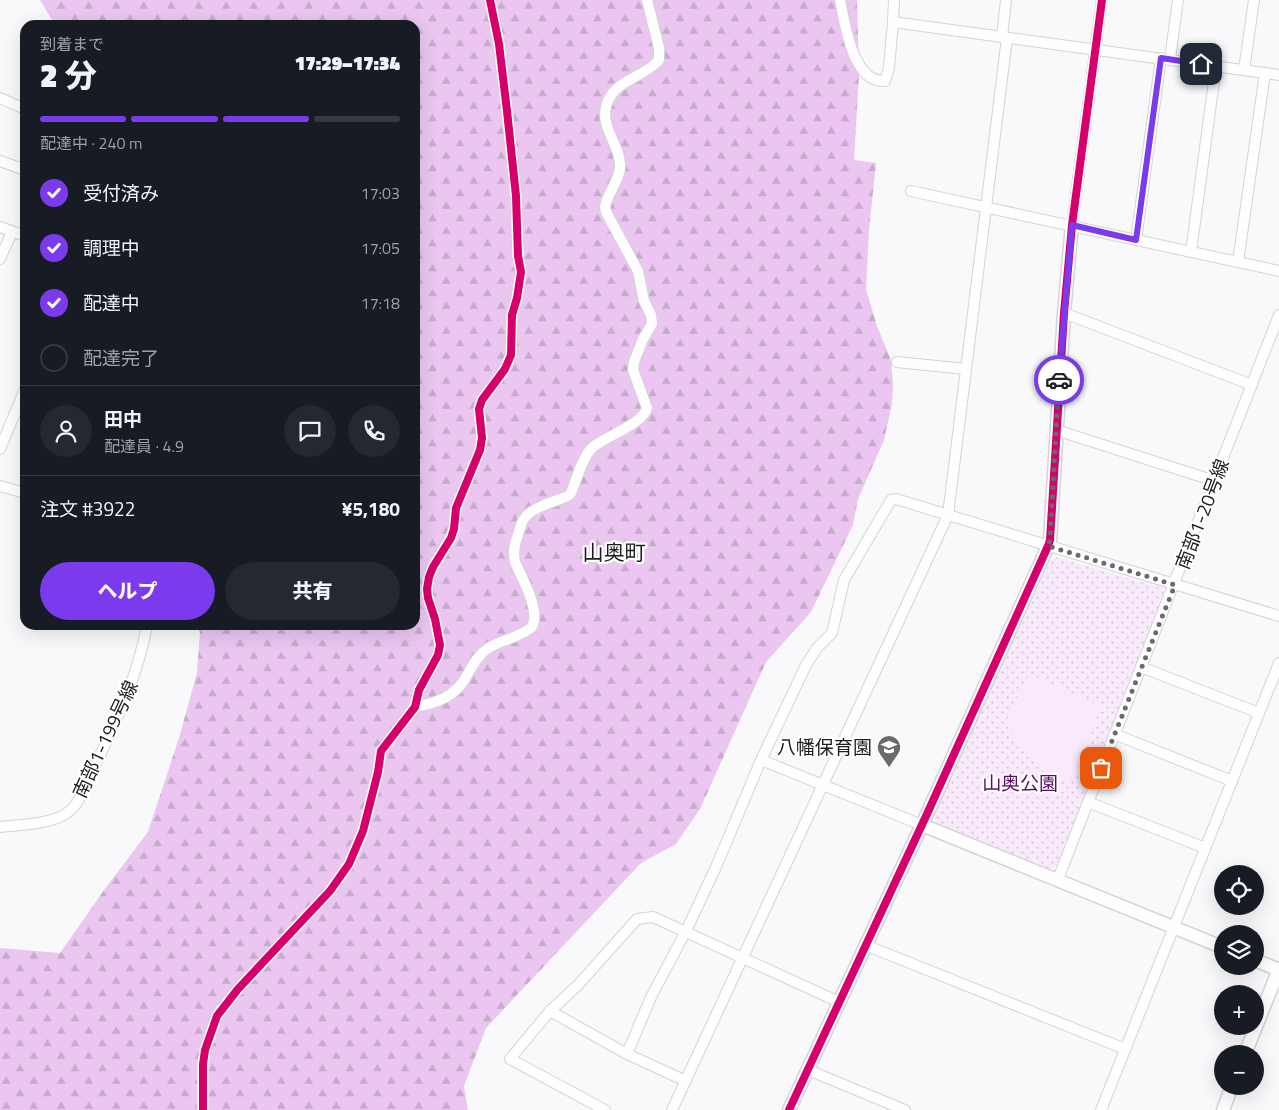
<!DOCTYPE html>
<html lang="ja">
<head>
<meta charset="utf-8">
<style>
  body { margin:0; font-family:"Titillium Web","Noto Sans JP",sans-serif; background:#242831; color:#f1f3f6; height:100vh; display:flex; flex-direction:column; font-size:19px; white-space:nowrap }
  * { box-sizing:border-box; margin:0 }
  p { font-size:16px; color:#9ea1a6 }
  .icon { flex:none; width:28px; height:28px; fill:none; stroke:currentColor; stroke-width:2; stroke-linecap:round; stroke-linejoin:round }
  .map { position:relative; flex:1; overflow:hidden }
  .side { position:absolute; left:20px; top:20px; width:400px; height:610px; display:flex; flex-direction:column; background:#171b24; border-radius:15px; box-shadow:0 5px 20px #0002 }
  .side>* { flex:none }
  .controls { position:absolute; left:1214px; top:865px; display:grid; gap:10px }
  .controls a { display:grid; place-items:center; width:50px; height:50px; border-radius:50%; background:#171b24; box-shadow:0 5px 20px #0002; font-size:25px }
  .pin { position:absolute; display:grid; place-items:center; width:42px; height:42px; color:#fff; margin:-21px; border-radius:10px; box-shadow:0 2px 8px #0006 }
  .courier { position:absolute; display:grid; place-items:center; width:50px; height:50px; margin:-25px; border:4px solid #7c3aed; border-radius:50%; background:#fff; color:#222; box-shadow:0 1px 6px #0007 }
  .head em { font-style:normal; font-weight:800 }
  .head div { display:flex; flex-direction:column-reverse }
  .head { display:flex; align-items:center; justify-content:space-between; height:85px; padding:0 20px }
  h1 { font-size:32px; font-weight:800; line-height:38px }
  .bar { display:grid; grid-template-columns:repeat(4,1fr); gap:8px 5px; align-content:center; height:60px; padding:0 20px }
  .bar i { height:6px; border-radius:4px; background:#363941 }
  .bar .active { background:#7c3aed }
  .bar p { grid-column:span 4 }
  .line { display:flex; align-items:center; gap:12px; padding:0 20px; border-top:1px solid #363941 }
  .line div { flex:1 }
  .round { display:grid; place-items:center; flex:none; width:52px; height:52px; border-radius:26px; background:#242831 }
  ol { padding:0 20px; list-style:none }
  li { display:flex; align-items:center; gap:15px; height:55px }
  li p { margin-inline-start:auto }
  li .icon { padding:5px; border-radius:50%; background:#7c3aed; color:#fff; stroke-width:4 }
  li:last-child { color:#9ea1a6 }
  li i { width:28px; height:28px; border:2px solid #363941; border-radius:50% }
  .button { display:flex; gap:10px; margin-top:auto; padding:10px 20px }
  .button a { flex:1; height:58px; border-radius:30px; background:#7c3aed; color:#fff; font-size:20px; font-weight:800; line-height:58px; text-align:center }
  .button a+a { background:#242831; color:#f1f3f6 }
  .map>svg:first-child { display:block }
  .forest { fill:url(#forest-firs) }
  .park { fill:url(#park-dots) }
  .pitch { fill:#f8eafb }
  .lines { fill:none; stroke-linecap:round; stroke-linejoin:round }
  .minor-casing { stroke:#d4d3d5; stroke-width:12 }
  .tertiary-casing { stroke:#d4d3d5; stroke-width:15 }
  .minor { stroke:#fefefe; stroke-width:10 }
  .tertiary { stroke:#fefefe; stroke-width:12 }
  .cycleway-casing { stroke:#fff; stroke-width:11 }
  .cycleway { stroke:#d6006c; stroke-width:8 }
  .done { stroke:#6a696b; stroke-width:5; stroke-dasharray:0 9 }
  .route { stroke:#7c3aed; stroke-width:6 }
  .labels { text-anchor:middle; stroke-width:4.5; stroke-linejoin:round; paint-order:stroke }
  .street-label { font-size:19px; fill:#1d1c1e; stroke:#fff }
  .poi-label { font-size:19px; fill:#1d1c1e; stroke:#fff; text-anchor:end }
  .park-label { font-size:19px; fill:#5b0a67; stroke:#fff }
  .quarter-label { font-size:21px; fill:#1d1c1e; stroke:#fff }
</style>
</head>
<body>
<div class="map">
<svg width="1279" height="1110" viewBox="0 0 1279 1110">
  <defs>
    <pattern id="forest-firs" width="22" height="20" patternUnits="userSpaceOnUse" patternTransform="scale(1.25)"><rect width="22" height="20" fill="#eac6f0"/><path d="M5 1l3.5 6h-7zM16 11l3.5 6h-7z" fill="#c8aacd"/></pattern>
    <pattern id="park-dots" width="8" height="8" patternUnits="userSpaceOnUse" patternTransform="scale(1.25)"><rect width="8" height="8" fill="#f8eafb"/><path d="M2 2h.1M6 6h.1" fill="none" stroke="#d4c8d7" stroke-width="1.8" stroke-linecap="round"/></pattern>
  </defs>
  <rect width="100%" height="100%" fill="#f9f8fa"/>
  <!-- forest -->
  <polygon class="forest" points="40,0 857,0 859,75 854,160 876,163 869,230 866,289 877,326 891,360 893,384 892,403 884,440 858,499 853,525 811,612 766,662 700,809 676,844 641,863 486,1028 464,1086 468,1110 0,1110 0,948 60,953 107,886 148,832 179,738 197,673 200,632 196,625 415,625 415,25 55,25"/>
  <!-- park -->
  <polygon class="park" points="1056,557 1162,588 1164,594 1057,866 1050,869 935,822 933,816 1051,559"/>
  <!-- pitch -->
  <path class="pitch" d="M1029,674L1101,706L1072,781C1041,770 1022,750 1006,723Z"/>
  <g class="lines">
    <!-- minor casing -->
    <g class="minor-casing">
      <g id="minor">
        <path d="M840,0C845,25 853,83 885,81L889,68L893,22"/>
        <polyline points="894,0 893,22 1279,75"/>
        <polyline points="1002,37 1006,0"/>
        <polyline points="1170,59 1178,0"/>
        <polyline points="1244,70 1254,0"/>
        <polyline points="0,98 25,109"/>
        <polyline points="0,161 25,170"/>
        <polyline points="911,191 1279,271"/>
        <polyline points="1072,225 1102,0"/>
        <polyline points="0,227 25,236"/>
        <polyline points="1136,240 1161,58"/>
        <polyline points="1191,252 1216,66"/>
        <polyline points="0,259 12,232"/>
        <polyline points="1238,262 1265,73"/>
        <polyline points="1064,313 1252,385"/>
        <polyline points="897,362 966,369"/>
        <polyline points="1056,430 1215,481"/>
        <polyline points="0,449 25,389"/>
        <polyline points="0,486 25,493"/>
        <polyline points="1141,667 1259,713"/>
        <path d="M415,707C436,703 455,697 466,677C472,667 477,656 487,649C500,640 519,638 532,627C541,610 522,579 515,562C513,552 514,544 518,535C519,530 521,525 523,520C531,507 554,502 568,496L571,493C576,481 583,455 593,447C606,436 643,424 647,408L633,370L634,362L643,339L652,324L651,315L644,301L638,271L606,212L605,207C607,194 619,181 620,168C622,144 594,124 610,97C619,80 647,75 659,60V48L647,0"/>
        <polyline points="1114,734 1232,781"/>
        <polyline points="761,760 922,825"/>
        <polyline points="1088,802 1205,848"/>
        <path d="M0,827C18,825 52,824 67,813C81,803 86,783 94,768C116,722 138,676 147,625"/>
        <polyline points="1058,879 1279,315"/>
        <polyline points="865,945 1125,1049"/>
        <polyline points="550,1011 627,1054 686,1081"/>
        <polyline points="627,1054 651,997 686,931 716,867 761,760 806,665 817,648 832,633 844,580 891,500 896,499 1279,616"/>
        <polyline points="808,1070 905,1110"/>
        <polyline points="203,1110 203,1064 205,1050 217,1016 238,989 330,891 349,864 363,831 378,772 381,751 415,707 419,690 438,655 440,645 435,619 428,598 427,589 429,577 433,567 451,538 454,529 456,508 480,450 482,438 479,409 482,400 505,369 511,355 512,315 517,298 521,272 518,256 516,196 507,111 499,44 490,0"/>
        <polyline points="605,1110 510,1059 550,1011 578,985 637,919 653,917 839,1002"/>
        <polyline points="672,1110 948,515 1007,38"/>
        <polyline points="1101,1110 1279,663"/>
      </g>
    </g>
    <!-- tertiary casing -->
    <g class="tertiary-casing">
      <g id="tertiary">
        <polyline points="922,825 1222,947"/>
        <polyline points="1255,960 1279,970"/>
        <polyline points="1245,1054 1279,969"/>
        <polyline points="789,1110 927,814 1048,546 1050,540 1064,313 1072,225"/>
        <polyline points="1223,1110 1232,1086"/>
      </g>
    </g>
    <!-- minor -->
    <use href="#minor" class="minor"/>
    <!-- tertiary -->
    <use href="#tertiary" class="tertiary"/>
    <!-- cycleway casing -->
    <g class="cycleway-casing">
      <g id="cycleway">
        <polyline points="203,1110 203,1064 205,1050 217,1016 238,989 330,891 349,864 363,831 378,772 381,751 415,707 419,690 438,655 440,645 435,619 428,598 427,589 429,577 433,567 451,538 454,529 456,508 480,450 482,438 479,409 482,400 505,369 511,355 512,315 517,298 521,272 518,256 516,196 507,111 499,44 490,0"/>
        <polyline points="789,1110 927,814 1048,546 1050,540 1064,313 1072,225 1102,0"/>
      </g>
    </g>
    <!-- cycleway -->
    <use href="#cycleway" class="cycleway"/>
  </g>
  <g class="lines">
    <!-- done -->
    <polyline class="done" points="1059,380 1050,540 1048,546 1175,585 1101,768"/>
    <!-- route -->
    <polyline class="route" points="1059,380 1072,225 1136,240 1161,58 1201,64"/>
  </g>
  <!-- icons -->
  <defs>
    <g id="school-pin" transform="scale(1.25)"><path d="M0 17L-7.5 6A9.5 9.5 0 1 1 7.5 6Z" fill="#6a696b" stroke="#fff"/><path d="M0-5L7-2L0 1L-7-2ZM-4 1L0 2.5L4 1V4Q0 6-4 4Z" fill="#fff"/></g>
  </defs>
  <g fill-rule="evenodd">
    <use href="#school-pin" x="889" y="747"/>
  </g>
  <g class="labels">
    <!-- street labels -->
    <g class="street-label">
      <text transform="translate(1202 514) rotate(-69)" y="7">南部1-20号線</text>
      <text transform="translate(105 739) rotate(-65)" y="7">南部1-199号線</text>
    </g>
    <!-- poi labels -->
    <g class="poi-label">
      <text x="872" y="754">八幡保育園</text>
    </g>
    <!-- park labels -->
    <g class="park-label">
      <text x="1020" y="790">山奥公園</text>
    </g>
    <!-- quarter labels -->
    <g class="quarter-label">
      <text x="614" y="560">山奥町</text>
    </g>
  </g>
</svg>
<div class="controls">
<a><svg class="icon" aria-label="locate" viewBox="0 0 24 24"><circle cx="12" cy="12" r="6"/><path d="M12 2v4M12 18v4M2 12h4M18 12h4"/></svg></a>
<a><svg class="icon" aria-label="layers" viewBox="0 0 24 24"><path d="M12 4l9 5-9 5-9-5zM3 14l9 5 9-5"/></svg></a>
<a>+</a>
<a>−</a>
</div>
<div class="pin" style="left:1101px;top:768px;background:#ea580c"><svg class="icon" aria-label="bag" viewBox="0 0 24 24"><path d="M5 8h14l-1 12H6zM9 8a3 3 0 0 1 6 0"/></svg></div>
<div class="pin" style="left:1201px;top:64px;background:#1f2937"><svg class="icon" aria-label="home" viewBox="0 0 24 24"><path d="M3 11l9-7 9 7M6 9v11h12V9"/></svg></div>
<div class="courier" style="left:1059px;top:380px"><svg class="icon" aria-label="car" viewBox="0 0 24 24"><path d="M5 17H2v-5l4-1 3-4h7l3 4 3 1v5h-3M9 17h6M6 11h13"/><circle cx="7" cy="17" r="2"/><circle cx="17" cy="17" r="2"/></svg></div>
<section class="side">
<div class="head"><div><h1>2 分</h1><p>到着まで</p></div><em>17:29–17:34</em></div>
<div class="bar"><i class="active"></i><i class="active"></i><i class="active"></i><i></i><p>配達中 · 240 m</p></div>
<ol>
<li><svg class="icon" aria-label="check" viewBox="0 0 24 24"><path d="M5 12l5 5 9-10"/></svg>受付済み<p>17:03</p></li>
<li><svg class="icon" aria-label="check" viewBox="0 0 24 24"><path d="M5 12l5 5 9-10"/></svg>調理中<p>17:05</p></li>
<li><svg class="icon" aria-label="check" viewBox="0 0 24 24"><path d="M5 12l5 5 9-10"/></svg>配達中<p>17:18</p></li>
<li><i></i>配達完了</li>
</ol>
<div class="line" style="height:90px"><a class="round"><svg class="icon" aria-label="person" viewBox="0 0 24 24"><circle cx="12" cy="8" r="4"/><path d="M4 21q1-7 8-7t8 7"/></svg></a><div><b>田中</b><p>配達員 · 4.9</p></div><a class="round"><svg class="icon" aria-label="chat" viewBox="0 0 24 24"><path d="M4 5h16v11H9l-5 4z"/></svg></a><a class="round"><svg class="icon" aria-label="phone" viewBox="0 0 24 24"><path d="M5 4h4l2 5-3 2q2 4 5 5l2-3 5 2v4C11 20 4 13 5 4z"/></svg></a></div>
<div class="line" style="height:65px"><div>注文 #3922</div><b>¥5,180</b></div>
<div class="button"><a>ヘルプ</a><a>共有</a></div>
</section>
</div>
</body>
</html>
